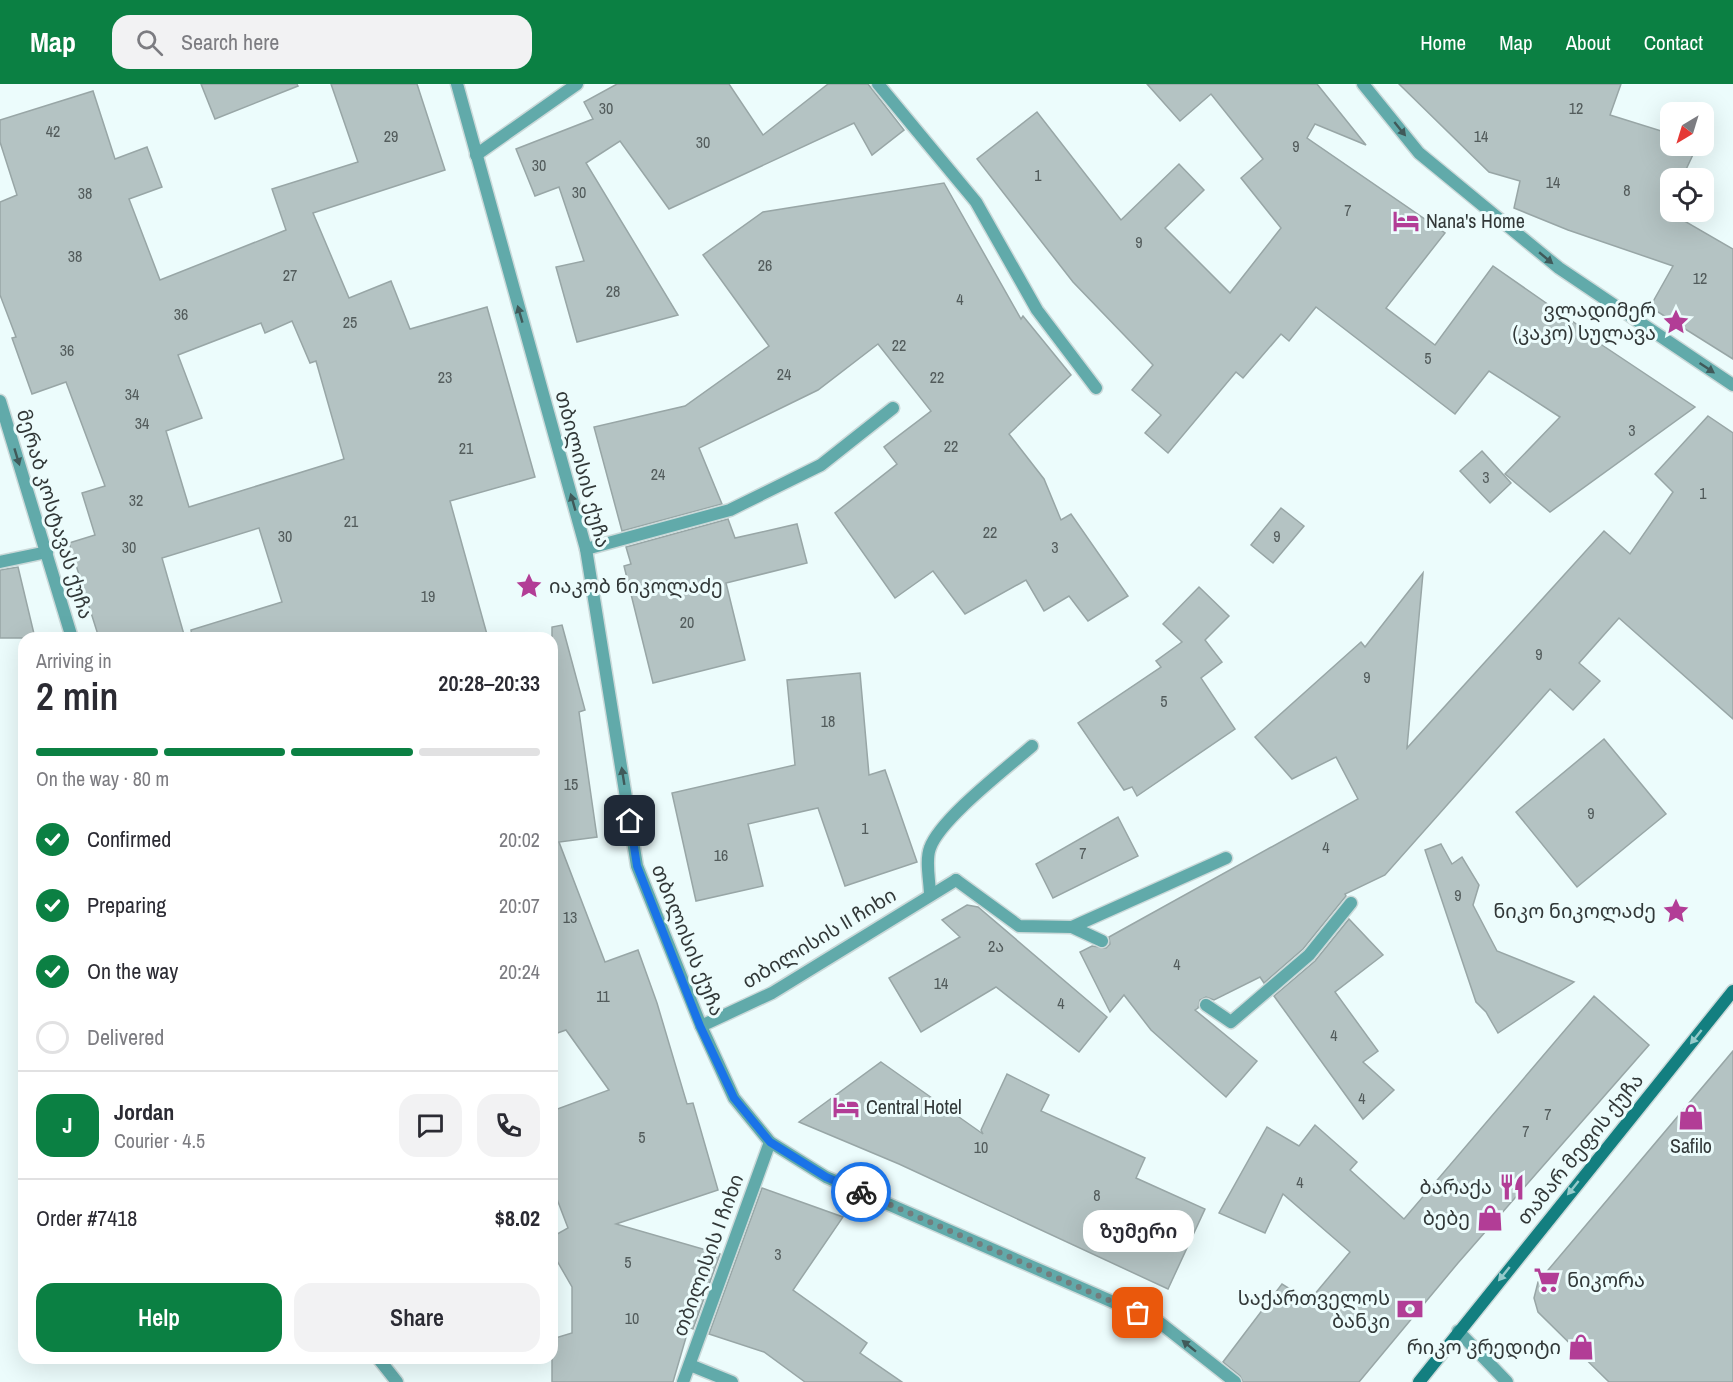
<!DOCTYPE html>
<html lang="en">
<head>
<meta charset="utf-8">
<style>
  body { margin:0; font-family:"Archivo Narrow","Noto Sans Georgian",sans-serif; background:#f2f2f3; color:#2b2b33; height:100vh; display:flex; flex-direction:column; font-size:22px; white-space:nowrap }
  * { box-sizing:border-box; margin:0 }
  p { font-size:20px; color:#7c7c81 }
  .icon { flex:none; width:33px; height:33px; fill:none; stroke:currentColor; stroke-width:2; stroke-linecap:round; stroke-linejoin:round }
  .map { position:relative; flex:1; overflow:hidden }
  .drawer { position:absolute; left:18px; top:548px; width:540px; height:732px; display:flex; flex-direction:column; background:#fff; border-radius:18px; box-shadow:0 6px 24px #0002 }
  .drawer>* { flex:none }
  .needle { width:39px; rotate:218deg }
  .fabs { position:absolute; left:1660px; top:18px; display:grid; gap:12px }
  .fabs a { display:grid; place-items:center; width:54px; height:54px; border-radius:12px; background:#fff; box-shadow:0 6px 24px #0002; font-size:30px }
  .pin { position:absolute; display:grid; place-items:center; width:51px; height:51px; color:#fff; margin:-26px; border-radius:12px; box-shadow:0 3px 9px #0006 }
  .courier { position:absolute; display:grid; place-items:center; width:60px; height:60px; margin:-30px; border:4px solid #1a73e8; border-radius:50%; background:#fff; color:#222; box-shadow:0 2px 8px #0007 }
  .bubble { position:absolute; height:42px; border-radius:18px; background:#fff; box-shadow:0 6px 24px #0002; font-size:20px; font-weight:600; line-height:42px; text-align:center }
  .headline em { font-style:normal; font-weight:600 }
  .headline div { display:flex; flex-direction:column-reverse }
  .headline { display:flex; align-items:center; justify-content:space-between; height:102px; padding:0 18px }
  h1 { font-size:39px; font-weight:600; line-height:45px }
  .bar { display:grid; grid-template-columns:repeat(4,1fr); gap:9px 6px; align-content:center; height:72px; padding:0 18px }
  .bar i { height:8px; border-radius:4px; background:#e1e1e2 }
  .bar .on { background:#0b8043 }
  .bar p { grid-column:span 4 }
  .line { display:flex; align-items:center; gap:15px; padding:0 18px; border-top:2px solid #e1e1e2 }
  .line div { flex:1 }
  .round { display:grid; place-items:center; flex:none; width:63px; height:63px; border-radius:18px; background:#f2f2f3 }
  ol { padding:0 18px; list-style:none }
  li { display:flex; align-items:center; gap:18px; height:66px }
  li p { margin-inline-start:auto }
  li .icon { padding:6px; border-radius:50%; background:#0b8043; color:#fff; stroke-width:4 }
  li:last-child { color:#7c7c81 }
  li i { width:33px; height:33px; border:3px solid #e1e1e2; border-radius:50% }
  .cta { display:flex; gap:12px; margin-top:auto; padding:12px 18px }
  .cta a { flex:1; height:69px; border-radius:18px; background:#0b8043; color:#fff; font-size:24px; font-weight:600; line-height:69px; text-align:center }
  .cta a+a { background:#f2f2f3; color:#2b2b33 }
  header { display:flex; align-items:center; gap:36px; box-sizing:border-box; height:84px; padding:0 30px; background:#0b8043; color:#fff }
  header strong { font-size:28px }
  nav { display:flex; gap:33px; margin-inline-start:auto; font-size:21px }
  .search { width:420px; height:54px; background:#f2f2f3; display:flex; align-items:center; gap:15px; box-sizing:border-box; padding:0 21px; border-radius:18px; color:#7c7c81; font-size:22px }
  .map>svg:first-child { display:block }
  .building { fill:#b4c3c3; stroke:#98a6a6; stroke-width:1.5; fill-rule:evenodd }
  .lines { fill:none; stroke-linecap:round; stroke-linejoin:round }
  .service-casing { stroke:#cbd9d9; stroke-width:15 }
  .minor-casing { stroke:#cbd9d9; stroke-width:15 }
  .tertiary-casing { stroke:#cbd9d9; stroke-width:15 }
  .secondary-casing { stroke:#cbd9d9; stroke-width:15 }
  .service { stroke:#61aaaa; stroke-width:12 }
  .minor { stroke:#61aaaa; stroke-width:12 }
  .tertiary { stroke:#61aaaa; stroke-width:12 }
  .secondary { stroke:#137f80; stroke-width:12 }
  .oneway { fill:#405a5a }
  .oneway2 { fill:#95caca }
  .done { stroke:#737d7d; stroke-width:6; stroke-dasharray:0 10.8 }
  .route { stroke:#1a73e8; stroke-width:8 }
  .labels { text-anchor:middle; stroke-width:6; stroke-linejoin:round; paint-order:stroke }
  .number-label { font-size:16px; fill:#525b5b }
  .poi-label { font-size:20px; fill:#323838; stroke:#ecfcfc; text-anchor:end }
  .street-label { font-size:20px; fill:#323838; stroke:#ecfcfc }
</style>
</head>
<body>
<header>
<strong>Map</strong>
<div class="search"><svg class="icon" aria-label="search" viewBox="0 0 24 24"><circle cx="10" cy="10" r="6"/><path d="M15 15l6 6"/></svg>Search here</div>
<nav><a>Home</a><a>Map</a><a>About</a><a>Contact</a></nav>
</header>
<div class="map">
<svg width="1733" height="1298" viewBox="0 0 1733 1298">
  <rect width="100%" height="100%" fill="#ecfcfc"/>
  <!-- building -->
  <g class="building">
    <polygon points="201,0 297,0 298,2 215,35"/>
    <path d="M331,0H417L445,86L313,129L349,214L391,197L410,245L487,223L535,393L450,417L488,554H192L191,546L282,518L259,444L162,474L185,554H99L69,459L95,451L82,409L105,402L66,298L32,310L12,254L16,253L0,211V118L17,111L0,58V36L93,7L115,75L147,63L162,103L129,115L160,196L286,146L272,105L358,78ZM292,237L310,279L316,277L344,375L189,423L166,347L202,334L178,271L261,239L265,249Z"/>
    <polygon points="617,0 729,0 763,51 828,0 868,0 904,46 872,71 854,39 669,125 620,57 586,79 678,231 577,258 556,183 584,177 559,103 535,112 516,65 593,35 584,18"/>
    <polygon points="1147,0 1317,0 1366,61 1315,40 1307,54 1445,149 1386,224 1435,261 1493,182 1595,253 1593,255 1695,323 1550,428 1505,390 1560,333 1489,287 1455,330 1316,223 1289,257 1281,250 1243,294 1236,288 1168,369 1145,349 1161,331 1132,306 1153,281 1073,198 977,75 1037,28 1121,136 1179,80 1204,106 1165,144 1230,209 1281,144 1241,94 1263,75 1211,10 1180,37"/>
    <polygon points="1399,0 1621,0 1610,31 1671,50 1671,62 1697,62 1682,94 1671,94 1671,118 1667,127 1733,165 1733,275 1650,223 1673,182 1568,146 1514,124 1520,97 1489,88"/>
    <polygon points="944,99 1021,235 1023,232 1071,291 1009,350 1044,395 1061,436 1071,430 1128,512 1088,537 1069,512 1044,527 1026,496 965,530 933,487 895,514 835,429 897,380 884,363 931,327 878,260 818,306 699,364 722,420 622,447 594,343 685,322 769,262 703,171 763,128"/>
    <polygon points="1708,332 1733,349 1733,635 1619,534 1579,579 1600,597 1573,626 1550,605 1385,791 1345,810 1346,812 1303,865 1264,899 1260,893 1214,916 1206,913 1200,916 1198,924 1195,926 1257,977 1226,1013 1151,946 1124,911 1110,928 1080,868 1092,862 1106,864 1110,860 1109,853 1358,715 1336,673 1292,695 1255,653 1361,558 1365,563 1423,489 1407,664 1604,447 1630,470 1673,408 1655,390"/>
    <polygon points="1482,367 1511,399 1490,419 1460,387"/>
    <polygon points="1281,424 1304,442 1273,479 1251,461"/>
    <polygon points="728,435 735,454 797,440 807,479 726,499 745,576 653,599 624,482 631,480 626,463"/>
    <polygon points="18,483 35,554 0,554 0,486"/>
    <polygon points="1199,503 1229,532 1205,556 1222,578 1201,594 1235,645 1137,712 1132,703 1124,706 1078,639 1161,583 1156,577 1182,558 1163,540"/>
    <polygon points="562,541 585,626 579,628 597,753 559,758 605,878 638,866 657,919 687,1020 693,1019 718,1106 616,1140 720,1170 693,1245 689,1243 673,1298 552,1298 552,1255 572,1249 572,1203 552,1168 552,1153 568,1144 552,1102 552,1027 609,1006 566,946 552,951 552,543"/>
    <polygon points="860,589 869,691 885,686 917,778 845,802 818,724 748,740 763,802 696,817 672,709 795,681 787,596"/>
    <polygon points="1604,655 1666,730 1577,803 1516,728"/>
    <polygon points="1118,733 1138,772 1053,814 1036,780"/>
    <polygon points="1441,760 1452,780 1462,773 1479,801 1473,821 1497,867 1574,898 1498,949 1486,928 1476,918 1425,766"/>
    <polygon points="967,821 978,823 1107,933 1079,968 996,903 921,948 889,894 960,853 942,836"/>
    <polygon points="1349,835 1383,871 1335,908 1378,967 1363,978 1394,1006 1363,1035 1274,912 1315,877"/>
    <polygon points="1594,912 1649,961 1458,1179 1359,1298 1243,1298 1240,1292 1223,1278 1282,1200 1309,1217 1350,1168 1283,1110 1265,1149 1219,1129 1267,1043 1299,1062 1315,1041 1357,1078 1350,1086 1404,1135"/>
    <polygon points="1733,967 1733,1298 1609,1298 1538,1228 1534,1214 1538,1198"/>
    <polygon points="881,978 983,1050 981,1046 1007,990 1049,1011 1041,1027 1145,1074 1136,1094 1205,1125 1168,1205 899,1080 799,1038"/>
    <polygon points="762,1104 843,1133 793,1206 867,1259 860,1269 902,1298 805,1298 764,1268 709,1250"/>
  </g>
  <g class="lines">
    <!-- service casing -->
    <g class="service-casing">
      <g id="service">
        <polyline points="878,0 976,118 1037,226 1096,304"/>
        <polyline points="586,465 730,426 821,381 893,324"/>
        <polyline points="956,796 1019,842 1072,843 1102,857"/>
        <path d="M930,811C930,798 925,777 930,764C940,735 1007,684 1032,662"/>
        <polyline points="1072,843 1226,774"/>
        <polyline points="1206,921 1231,938 1309,871 1351,819"/>
        <polyline points="1458,1247 1507,1298"/>
        <polyline points="690,1281 732,1298"/>
      </g>
    </g>
    <!-- minor casing -->
    <g class="minor-casing">
      <g id="minor">
        <polyline points="1363,0 1419,69 1559,184 1733,301"/>
        <polyline points="476,71 577,0"/>
        <polyline points="0,478 47,468"/>
        <polyline points="701,942 772,909 956,796"/>
        <polyline points="683,1298 770,1058"/>
      </g>
    </g>
    <!-- tertiary casing -->
    <g class="tertiary-casing">
      <g id="tertiary">
        <polyline points="457,0 586,465 637,782 701,942 734,1014 770,1058 826,1093 1159,1238 1235,1298"/>
        <polyline points="0,317 72,554"/>
        <polyline points="378,1274 397,1298"/>
      </g>
    </g>
    <!-- secondary casing -->
    <g class="secondary-casing">
      <polyline id="secondary" points="1419,1298 1733,907"/>
    </g>
    <!-- service -->
    <use href="#service" class="service"/>
    <!-- minor -->
    <use href="#minor" class="minor"/>
    <!-- tertiary -->
    <use href="#tertiary" class="tertiary"/>
    <!-- secondary -->
    <use href="#secondary" class="secondary"/>
  </g>
  <!-- one-way arrows -->
  <defs><path id="oneway-solid" d="M-6-.8H1V-3.2L6.5 0L1 3.2V.8H-6Z" transform="scale(1.5)"/></defs>
  <g class="oneway">
    <use href="#oneway-solid" transform="translate(1400 45) rotate(51)"/>
    <use href="#oneway-solid" transform="translate(1546 174) rotate(40)"/>
    <use href="#oneway-solid" transform="translate(520 230) rotate(-106)"/>
    <use href="#oneway-solid" transform="translate(1707 284) rotate(34)"/>
    <use href="#oneway-solid" transform="translate(17 373) rotate(73)"/>
    <use href="#oneway-solid" transform="translate(573 418) rotate(-106)"/>
    <use href="#oneway-solid" transform="translate(623 692) rotate(-99)"/>
    <use href="#oneway-solid" transform="translate(1189 1262) rotate(-141)"/>
  </g>
  <g class="oneway2">
    <use href="#oneway-solid" transform="translate(1696 953) rotate(129)"/>
    <use href="#oneway-solid" transform="translate(1573 1104) rotate(129)"/>
    <use href="#oneway-solid" transform="translate(1504 1190) rotate(129)"/>
  </g>
  <g class="lines">
    <!-- done -->
    <polyline class="done" points="861,1108 1138,1229"/>
    <!-- route -->
    <polyline class="route" points="630,737 637,782 700,942 734,1014 770,1058 826,1093 861,1108"/>
  </g>
  <!-- icons -->
  <defs>
    <g id="hotel-bare" transform="scale(2.07)"><path d="M-6-4.5h1.5V1H6V5H4.5V3h-9V5H-6ZM-4 0a1.8 1.8 0 1 1 3.6 0ZM.5 0V-2.5h3Q6-2.5 6 0Z" fill="#b23d96" stroke="#ecfcfc" stroke-width="2.5" paint-order="stroke"/></g>
    <g id="sight-bare" transform="scale(2.07)"><path d="M0-6L1.8-2.2L6-1.7L2.9 1.2L3.7 5.4L0 3.3L-3.7 5.4L-2.9 1.2L-6-1.7L-1.8-2.2Z" fill="#b23d96" stroke="#ecfcfc" stroke-width="2.5" paint-order="stroke"/></g>
    <g id="shop-bare" transform="scale(2.07)"><path d="M-5-2.5h2.3a2.7 3.5 0 0 1 5.4 0H5L5.5 6h-11ZM-1.5-2.5h3a1.5 2.3 0 0 0-3 0Z" fill="#b23d96" stroke="#ecfcfc" stroke-width="2.5" paint-order="stroke"/></g>
    <g id="restaurant-bare" transform="scale(2.07)"><path d="M-5-6h1v4h1v-4h1v4h1v-4h1v5L-1.5 .5V6h-2V.5L-5-1ZM5-6V6H3V1.5H1.5Q1.5-4 5-6Z" fill="#b23d96" stroke="#ecfcfc" stroke-width="2.5" paint-order="stroke"/></g>
    <g id="supermarket-bare" transform="scale(2.07)"><path d="M-6-5.5h2.5l.6 2H6L4.5 2H-2.5L-4.4-4H-6ZM-1.5 3.2a1.3 1.3 0 1 0 .1 0ZM3 3.2a1.3 1.3 0 1 0 .1 0Z" fill="#b23d96" stroke="#ecfcfc" stroke-width="2.5" paint-order="stroke"/></g>
    <g id="bank-bare" transform="scale(2.07)"><path d="M-6-4H6V4H-6ZM0-2.3a2.3 2.3 0 1 0 0 4.6a2.3 2.3 0 1 0 0-4.6Z" fill="#b23d96" stroke="#ecfcfc" stroke-width="2.5" paint-order="stroke"/></g>
  </defs>
  <g fill-rule="evenodd">
    <use href="#hotel-bare" x="1406" y="137"/>
    <use href="#sight-bare" x="1676" y="238"/>
    <use href="#sight-bare" x="529" y="502"/>
    <use href="#sight-bare" x="1676" y="827"/>
    <use href="#hotel-bare" x="846" y="1023"/>
    <use href="#shop-bare" x="1691" y="1033"/>
    <use href="#restaurant-bare" x="1512" y="1103"/>
    <use href="#shop-bare" x="1490" y="1134"/>
    <use href="#supermarket-bare" x="1547" y="1196"/>
    <use href="#bank-bare" x="1410" y="1225"/>
    <use href="#shop-bare" x="1581" y="1263"/>
  </g>
  <g class="labels">
    <!-- number labels -->
    <g class="number-label">
      <text x="606" y="30">30</text>
      <text x="1576" y="30">12</text>
      <text x="53" y="53">42</text>
      <text x="391" y="58">29</text>
      <text x="1481" y="58">14</text>
      <text x="703" y="64">30</text>
      <text x="1296" y="68">9</text>
      <text x="539" y="87">30</text>
      <text x="1038" y="97">1</text>
      <text x="1553" y="104">14</text>
      <text x="1627" y="112">8</text>
      <text x="579" y="114">30</text>
      <text x="85" y="115">38</text>
      <text x="1348" y="132">7</text>
      <text x="1139" y="164">9</text>
      <text x="75" y="178">38</text>
      <text x="765" y="187">26</text>
      <text x="290" y="197">27</text>
      <text x="1700" y="200">12</text>
      <text x="613" y="213">28</text>
      <text x="960" y="221">4</text>
      <text x="181" y="236">36</text>
      <text x="350" y="244">25</text>
      <text x="899" y="267">22</text>
      <text x="67" y="272">36</text>
      <text x="1428" y="280">5</text>
      <text x="784" y="296">24</text>
      <text x="445" y="299">23</text>
      <text x="937" y="299">22</text>
      <text x="132" y="316">34</text>
      <text x="142" y="345">34</text>
      <text x="1632" y="352">3</text>
      <text x="951" y="368">22</text>
      <text x="466" y="370">21</text>
      <text x="658" y="396">24</text>
      <text x="1486" y="399">3</text>
      <text x="1703" y="415">1</text>
      <text x="136" y="422">32</text>
      <text x="351" y="443">21</text>
      <text x="990" y="454">22</text>
      <text x="285" y="458">30</text>
      <text x="1277" y="458">9</text>
      <text x="129" y="469">30</text>
      <text x="1055" y="469">3</text>
      <text x="428" y="518">19</text>
      <text x="687" y="544">20</text>
      <text x="1539" y="576">9</text>
      <text x="1367" y="599">9</text>
      <text x="1164" y="623">5</text>
      <text x="828" y="643">18</text>
      <text x="571" y="706">15</text>
      <text x="1591" y="735">9</text>
      <text x="865" y="750">1</text>
      <text x="1326" y="769">4</text>
      <text x="1083" y="775">7</text>
      <text x="721" y="777">16</text>
      <text x="1458" y="817">9</text>
      <text x="570" y="839">13</text>
      <text x="996" y="868">2ა</text>
      <text x="1177" y="886">4</text>
      <text x="941" y="905">14</text>
      <text x="603" y="918">11</text>
      <text x="1061" y="925">4</text>
      <text x="1334" y="957">4</text>
      <text x="1362" y="1020">4</text>
      <text x="1548" y="1036">7</text>
      <text x="1526" y="1053">7</text>
      <text x="642" y="1059">5</text>
      <text x="981" y="1069">10</text>
      <text x="1300" y="1104">4</text>
      <text x="1097" y="1117">8</text>
      <text x="778" y="1176">3</text>
      <text x="628" y="1184">5</text>
      <text x="632" y="1240">10</text>
    </g>
    <!-- poi labels -->
    <g class="poi-label">
      <text x="1426" y="144" text-anchor="start">Nana's Home</text>
      <text x="1656" y="233">ვლადიმერ<tspan x="1656" dy="23">(კაკო) სულავა</tspan></text>
      <text x="549" y="509" text-anchor="start">იაკობ ნიკოლაძე</text>
      <text x="1656" y="834">ნიკო ნიკოლაძე</text>
      <text x="866" y="1030" text-anchor="start">Central Hotel</text>
      <text x="1691" y="1069" text-anchor="middle">Safilo</text>
      <text x="1492" y="1110">ბარაქა</text>
      <text x="1470" y="1141">ბებე</text>
      <text x="1567" y="1203" text-anchor="start">ნიკორა</text>
      <text x="1390" y="1221">საქართველოს<tspan x="1390" dy="23">ბანკი</tspan></text>
      <text x="1561" y="1270">რიკო კრედიტი</text>
    </g>
    <!-- street labels -->
    <g class="street-label">
      <text transform="translate(583 385) rotate(75)" y="7">თბილისის ქუჩა</text>
      <text transform="translate(55 430) rotate(73)" y="7">მერაბ კოსტავას ქუჩა</text>
      <text transform="translate(819 854) rotate(-31)" y="7">თბილისის II ჩიხი</text>
      <text transform="translate(688 856) rotate(68)" y="7">თბილისის ქუჩა</text>
      <text transform="translate(1580 1065) rotate(-51)" y="7">თამარ მეფის ქუჩა</text>
      <text transform="translate(708 1171) rotate(-70)" y="7">თბილისის I ჩიხი</text>
    </g>
  </g>
</svg>
<div class="fabs">
<a><svg class="needle" viewBox="-14 -14 28 28"><path d="M0-13l5 13h-10z" fill="#e53935"/><path d="M0 13l5-13h-10z" fill="#7c7c81"/></svg></a>
<a><svg class="icon" aria-label="locate" viewBox="0 0 24 24"><circle cx="12" cy="12" r="6"/><path d="M12 2v4M12 18v4M2 12h4M18 12h4"/></svg></a>
</div>
<div class="pin" style="left:1138px;top:1229px;background:#ea580c"><svg class="icon" aria-label="bag" viewBox="0 0 24 24"><path d="M5 8h14l-1 12H6zM9 8a3 3 0 0 1 6 0"/></svg></div>
<div class="pin" style="left:630px;top:737px;background:#1f2937"><svg class="icon" aria-label="home" viewBox="0 0 24 24"><path d="M3 11l9-7 9 7M6 9v11h12V9"/></svg></div>
<div class="courier" style="left:861px;top:1108px"><svg class="icon" aria-label="bike" viewBox="0 0 24 24"><circle cx="6" cy="16" r="4"/><circle cx="18" cy="16" r="4"/><path d="M6 16l4-8h5l3 8M10 8l3 8H6M13 5h3"/></svg></div>
<div class="bubble" style="left:1083px;top:1126px;width:111px">ზუმერი</div>
<section class="drawer">
<div class="headline"><div><h1>2 min</h1><p>Arriving in</p></div><em>20:28–20:33</em></div>
<div class="bar"><i class="on"></i><i class="on"></i><i class="on"></i><i></i><p>On the way · 80 m</p></div>
<ol>
<li><svg class="icon" aria-label="check" viewBox="0 0 24 24"><path d="M5 12l5 5 9-10"/></svg>Confirmed<p>20:02</p></li>
<li><svg class="icon" aria-label="check" viewBox="0 0 24 24"><path d="M5 12l5 5 9-10"/></svg>Preparing<p>20:07</p></li>
<li><svg class="icon" aria-label="check" viewBox="0 0 24 24"><path d="M5 12l5 5 9-10"/></svg>On the way<p>20:24</p></li>
<li><i></i>Delivered</li>
</ol>
<div class="line" style="height:108px"><b class="round" style="background:#0b8043;color:#fff">J</b><div><b>Jordan</b><p>Courier · 4.5</p></div><a class="round"><svg class="icon" aria-label="chat" viewBox="0 0 24 24"><path d="M4 5h16v11H9l-5 4z"/></svg></a><a class="round"><svg class="icon" aria-label="phone" viewBox="0 0 24 24"><path d="M5 4h4l2 5-3 2q2 4 5 5l2-3 5 2v4C11 20 4 13 5 4z"/></svg></a></div>
<div class="line" style="height:78px"><div>Order #7418</div><b>$8.02</b></div>
<div class="cta"><a>Help</a><a>Share</a></div>
</section>
</div>
</body>
</html>
